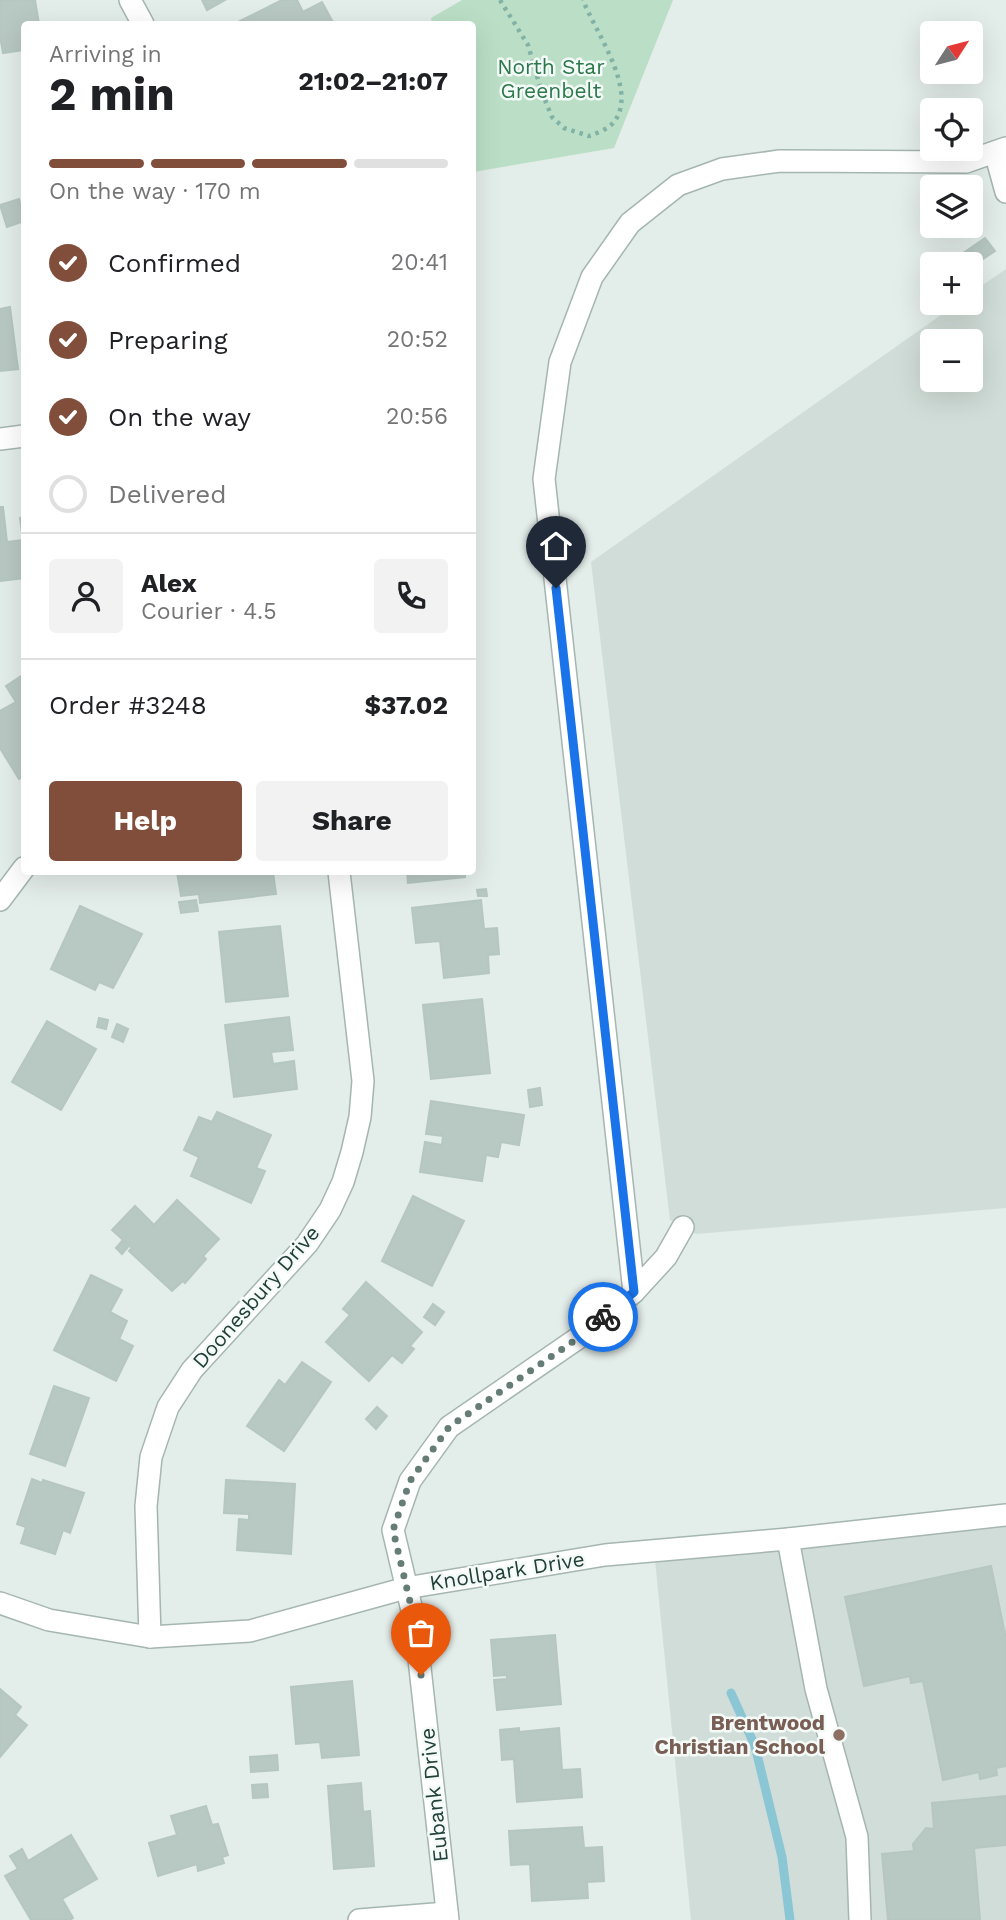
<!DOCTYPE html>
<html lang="en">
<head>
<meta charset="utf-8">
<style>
  body { margin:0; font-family:"Work Sans",sans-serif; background:#f2f2f2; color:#202124; height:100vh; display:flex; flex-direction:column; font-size:26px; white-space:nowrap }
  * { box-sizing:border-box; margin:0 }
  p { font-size:23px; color:#757577 }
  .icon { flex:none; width:38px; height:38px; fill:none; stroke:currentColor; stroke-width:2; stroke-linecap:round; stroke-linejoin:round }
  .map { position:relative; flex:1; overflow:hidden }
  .drawer { position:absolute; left:21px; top:21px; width:455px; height:854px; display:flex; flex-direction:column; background:#fff; border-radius:7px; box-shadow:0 7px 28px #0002 }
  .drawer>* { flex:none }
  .needle { width:46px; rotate:54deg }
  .fabs { position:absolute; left:920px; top:21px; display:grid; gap:14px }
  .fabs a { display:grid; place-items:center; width:63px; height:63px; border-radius:7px; background:#fff; box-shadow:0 7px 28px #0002; font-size:35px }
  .pin { position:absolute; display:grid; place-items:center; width:60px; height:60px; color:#fff; margin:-72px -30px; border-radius:50% 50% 50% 0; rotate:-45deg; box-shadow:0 0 7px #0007 }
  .pin .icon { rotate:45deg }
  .courier { position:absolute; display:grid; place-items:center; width:70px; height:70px; margin:-35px; border:5px solid #1a73e8; border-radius:50%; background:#fff; color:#222; box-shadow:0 2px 9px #0007 }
  .head em { font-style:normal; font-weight:700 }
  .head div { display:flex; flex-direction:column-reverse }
  .head { display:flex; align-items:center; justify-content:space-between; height:119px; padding:0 28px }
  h1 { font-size:46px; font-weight:700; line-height:52px }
  .bar { display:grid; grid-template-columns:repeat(4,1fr); gap:10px 7px; align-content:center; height:84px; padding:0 28px }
  .bar i { height:9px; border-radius:5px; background:#e0e0e0 }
  .bar .active { background:#804e3b }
  .bar p { grid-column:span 4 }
  .line { display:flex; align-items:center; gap:18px; padding:0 28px; border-top:2px solid #e0e0e0 }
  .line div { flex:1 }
  .round { display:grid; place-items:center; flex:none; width:74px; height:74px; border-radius:7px; background:#f2f2f2 }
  ol { padding:0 28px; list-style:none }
  li { display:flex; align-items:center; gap:21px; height:77px }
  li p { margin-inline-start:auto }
  li .icon { padding:7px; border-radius:50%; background:#804e3b; color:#fff; stroke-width:4 }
  li:last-child { color:#757577 }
  li i { width:38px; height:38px; border:4px solid #e0e0e0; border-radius:50% }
  .button { display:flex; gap:14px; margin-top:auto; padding:14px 28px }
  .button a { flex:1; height:80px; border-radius:7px; background:#804e3b; color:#fff; font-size:28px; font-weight:700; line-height:80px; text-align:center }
  .button a+a { background:#f2f2f2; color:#202124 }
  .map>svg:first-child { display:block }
  .built { fill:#d1ddd8; fill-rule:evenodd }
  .green { fill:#bbdfc6 }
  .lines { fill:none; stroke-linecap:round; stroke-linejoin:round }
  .stream { stroke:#8ac6d4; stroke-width:9 }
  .building { fill:#b8c8c2; stroke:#b5c7c0; stroke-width:2 }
  .minor-casing { stroke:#a5b6b1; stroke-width:24 }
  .path { stroke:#82b2a5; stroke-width:4.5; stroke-dasharray:3.5 5; stroke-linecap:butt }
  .minor { stroke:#fff; stroke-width:21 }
  .done { stroke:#667d77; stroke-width:7; stroke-dasharray:0 12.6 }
  .route { stroke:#1a73e8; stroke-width:9 }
  .education-dot { fill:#8d6e63; stroke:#f4faf7; stroke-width:2.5 }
  .labels { text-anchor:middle; stroke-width:5; stroke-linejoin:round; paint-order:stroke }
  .park-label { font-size:21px; fill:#2b784b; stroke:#f4faf7 }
  .street-label { font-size:21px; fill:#224039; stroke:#f4faf7 }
  .education-label { font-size:21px; font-weight:bold; fill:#785e54; stroke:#f4faf7; text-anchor:end }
</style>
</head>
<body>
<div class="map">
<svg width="1006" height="1920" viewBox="0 0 1006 1920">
  <rect width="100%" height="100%" fill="#e3ede9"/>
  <!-- built -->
  <g class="built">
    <path d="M1006,269V1208L696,1234L670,1220L591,562L958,303H971V293ZM933,341H971V380H933Z"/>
    <polygon points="1006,1505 1006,1920 691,1920 654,1550"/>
  </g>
  <!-- green -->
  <polygon class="green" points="462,0 673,0 614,148 473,172 472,24 432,24 431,18"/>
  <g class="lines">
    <!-- stream -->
    <polyline class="stream" points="731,1693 755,1746 782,1857 790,1920"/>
  </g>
  <!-- building -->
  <g class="building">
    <polygon points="0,0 35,0 39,24 24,24 24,50 3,53 0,36"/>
    <polygon points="202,0 225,0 207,10"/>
    <polygon points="282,0 297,0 303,12 322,2 334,24 234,24"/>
    <polygon points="19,199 24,221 7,227 0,205"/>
    <polygon points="985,238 995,251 971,267 971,264 949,263"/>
    <polygon points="10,307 18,369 0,371 0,309"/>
    <polygon points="0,507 3,507 7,542 23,540 20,518 24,517 24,578 0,581"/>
    <polygon points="24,674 24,775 19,779 0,748 0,711 16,702 6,686"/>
    <polygon points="177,872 273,872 276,894 200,903 199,894 181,896"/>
    <polygon points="407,872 465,872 465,877 408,883"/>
    <polygon points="486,889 487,896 478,896 477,890"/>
    <polygon points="196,900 198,911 181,913 179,902"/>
    <polygon points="481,900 484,929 497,928 499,954 488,955 489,973 444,978 440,941 416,943 412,908"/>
    <polygon points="80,906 142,934 113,988 99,982 95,990 51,969"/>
    <polygon points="280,926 288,996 226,1002 219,932"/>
    <polygon points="482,999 490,1073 431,1079 423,1005"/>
    <polygon points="289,1017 293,1050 271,1052 273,1064 294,1061 297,1089 234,1097 225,1025"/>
    <polygon points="99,1018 108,1020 106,1029 97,1027"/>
    <polygon points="47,1021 96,1049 61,1110 12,1082"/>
    <polygon points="117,1024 128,1029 123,1042 112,1037"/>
    <polygon points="540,1088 542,1105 530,1107 528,1090"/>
    <polygon points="431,1101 524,1115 519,1145 501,1142 498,1157 486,1155 482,1181 420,1172 425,1142 442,1145 443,1136 426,1134"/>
    <polygon points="217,1112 271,1135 256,1168 265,1171 251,1203 191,1176 199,1157 184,1150 199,1117 212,1122"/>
    <polygon points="413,1196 464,1221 432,1286 382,1261"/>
    <polygon points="177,1200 219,1239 203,1256 206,1259 185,1283 183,1281 172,1291 129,1251 132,1248 112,1230 135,1206 154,1225"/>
    <polygon points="122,1241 128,1247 122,1254 116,1248"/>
    <polygon points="91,1275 122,1290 110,1312 127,1321 119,1339 133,1346 116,1381 54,1350"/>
    <polygon points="366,1282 422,1332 410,1346 414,1349 402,1363 392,1355 369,1381 326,1342 350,1315 343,1309"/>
    <polygon points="433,1304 444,1312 435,1325 424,1317"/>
    <polygon points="302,1362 331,1382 284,1451 247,1426 279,1380 285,1385"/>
    <polygon points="54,1386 89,1398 65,1466 30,1454"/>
    <polygon points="377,1407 387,1416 376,1429 366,1419"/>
    <polygon points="32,1479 42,1483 43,1480 84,1493 70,1533 63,1530 55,1554 21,1543 26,1527 17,1524"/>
    <polygon points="226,1480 295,1484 291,1554 237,1550 239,1519 249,1520 249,1514 224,1513"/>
    <polygon points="991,1566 1006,1639 1006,1766 996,1768 997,1775 980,1779 979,1772 943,1780 923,1681 911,1683 910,1676 864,1686 845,1597"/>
    <polygon points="555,1635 561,1704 497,1710 494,1680 507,1679 507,1675 494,1676 491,1640"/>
    <polygon points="352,1681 359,1755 322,1758 320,1742 296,1744 291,1687"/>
    <polygon points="0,1689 21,1707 15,1715 27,1725 0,1757"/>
    <polygon points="519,1728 519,1732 559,1728 562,1770 580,1769 582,1797 517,1802 514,1759 502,1760 500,1730"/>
    <polygon points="277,1755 278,1770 251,1772 250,1757"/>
    <polygon points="361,1783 363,1812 370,1811 374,1866 334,1869 328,1786"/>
    <polygon points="267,1784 268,1797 253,1798 252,1785"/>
    <polygon points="1006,1796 1006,1845 974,1848 980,1920 888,1920 882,1854 914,1851 913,1844 926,1828 934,1829 932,1803"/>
    <polygon points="206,1806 212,1825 218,1824 228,1855 222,1857 224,1863 198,1871 197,1864 158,1876 149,1843 177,1835 171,1816"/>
    <polygon points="582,1827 584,1848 602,1847 604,1881 587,1882 588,1898 532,1901 530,1864 511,1865 509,1831"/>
    <polygon points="71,1835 97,1879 62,1899 73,1918 70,1920 31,1920 5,1876 18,1869 10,1856 22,1849 28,1861"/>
  </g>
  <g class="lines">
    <!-- minor casing -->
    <g class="minor-casing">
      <g id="minor">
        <polyline points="130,0 143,24"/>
        <polyline points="995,152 1006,192"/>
        <polyline points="0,439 24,436"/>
        <polyline points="0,900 24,868"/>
        <polyline points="634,1292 544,479 560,362 592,277 630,223 678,185 722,169 780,161 966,162 1006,148"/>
        <polyline points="788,1539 816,1689 857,1837 860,1920"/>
        <polyline points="0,1603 49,1620 150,1637 250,1631 406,1588 605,1555 788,1539 1006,1515"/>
        <polyline points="150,1637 146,1506 151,1457 168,1407 192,1370 307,1244 330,1210 343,1182 352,1152 360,1117 363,1081 339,872"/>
        <polyline points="359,1920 447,1913"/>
        <polyline points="448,1920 415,1623 393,1530 410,1481 449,1427 584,1334 634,1292 666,1257 683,1227"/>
      </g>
    </g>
    <!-- path -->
    <path class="path" d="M500,0L528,45L542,93L552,117L564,128L589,136C597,133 608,129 613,123C640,92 595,32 583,0"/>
    <!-- minor -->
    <use href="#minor" class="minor"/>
  </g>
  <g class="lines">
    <!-- done -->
    <polyline class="done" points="421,1675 415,1623 393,1530 410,1481 449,1427 584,1334 603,1317"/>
    <!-- route -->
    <polyline class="route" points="556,588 634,1292 603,1317"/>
  </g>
  <!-- markers -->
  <circle class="education-dot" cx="839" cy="1735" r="7"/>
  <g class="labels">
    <!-- park labels -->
    <g class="park-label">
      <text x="551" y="74">North Star<tspan x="551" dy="24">Greenbelt</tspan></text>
    </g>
    <!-- street labels -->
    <g class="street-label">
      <text transform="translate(256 1297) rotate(-49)" y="7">Doonesbury Drive</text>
      <text transform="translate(507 1571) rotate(-9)" y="7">Knollpark Drive</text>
      <text transform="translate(434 1795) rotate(-96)" y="7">Eubank Drive</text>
    </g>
    <!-- education labels -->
    <g class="education-label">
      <text x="825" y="1730">Brentwood<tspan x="825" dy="24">Christian School</tspan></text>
    </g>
  </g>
</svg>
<div class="fabs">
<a><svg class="needle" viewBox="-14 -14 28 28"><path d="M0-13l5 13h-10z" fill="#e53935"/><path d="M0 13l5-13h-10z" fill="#757577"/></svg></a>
<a><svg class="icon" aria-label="locate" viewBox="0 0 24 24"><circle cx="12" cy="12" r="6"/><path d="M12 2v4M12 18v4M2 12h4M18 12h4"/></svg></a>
<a><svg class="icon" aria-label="layers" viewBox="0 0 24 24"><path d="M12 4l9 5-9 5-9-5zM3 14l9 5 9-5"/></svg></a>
<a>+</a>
<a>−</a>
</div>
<div class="pin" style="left:421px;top:1675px;background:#ea580c"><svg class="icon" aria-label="bag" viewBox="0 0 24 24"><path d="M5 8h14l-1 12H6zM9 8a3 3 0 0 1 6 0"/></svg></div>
<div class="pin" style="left:556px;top:588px;background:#1f2937"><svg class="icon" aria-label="home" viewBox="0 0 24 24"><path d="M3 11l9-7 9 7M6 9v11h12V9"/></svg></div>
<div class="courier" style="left:603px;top:1317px"><svg class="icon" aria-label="bike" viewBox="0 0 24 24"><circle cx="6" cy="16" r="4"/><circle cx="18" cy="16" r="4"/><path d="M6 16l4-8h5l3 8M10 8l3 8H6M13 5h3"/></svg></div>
<section class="drawer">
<div class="head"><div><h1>2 min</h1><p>Arriving in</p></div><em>21:02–21:07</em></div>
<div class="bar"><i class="active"></i><i class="active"></i><i class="active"></i><i></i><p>On the way · 170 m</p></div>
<ol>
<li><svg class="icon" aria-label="check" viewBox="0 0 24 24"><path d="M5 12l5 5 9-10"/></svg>Confirmed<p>20:41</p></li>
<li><svg class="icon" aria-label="check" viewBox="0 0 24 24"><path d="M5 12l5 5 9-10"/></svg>Preparing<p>20:52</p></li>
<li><svg class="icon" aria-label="check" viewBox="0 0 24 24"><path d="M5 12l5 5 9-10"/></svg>On the way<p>20:56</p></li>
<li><i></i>Delivered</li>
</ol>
<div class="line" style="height:126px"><a class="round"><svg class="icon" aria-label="person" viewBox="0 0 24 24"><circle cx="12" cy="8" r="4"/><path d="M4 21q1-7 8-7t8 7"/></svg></a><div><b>Alex</b><p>Courier · 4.5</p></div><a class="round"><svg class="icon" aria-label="phone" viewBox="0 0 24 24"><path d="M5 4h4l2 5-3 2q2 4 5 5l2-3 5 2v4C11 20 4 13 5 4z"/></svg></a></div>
<div class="line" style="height:91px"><div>Order #3248</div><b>$37.02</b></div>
<div class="button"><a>Help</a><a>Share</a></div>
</section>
</div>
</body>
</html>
